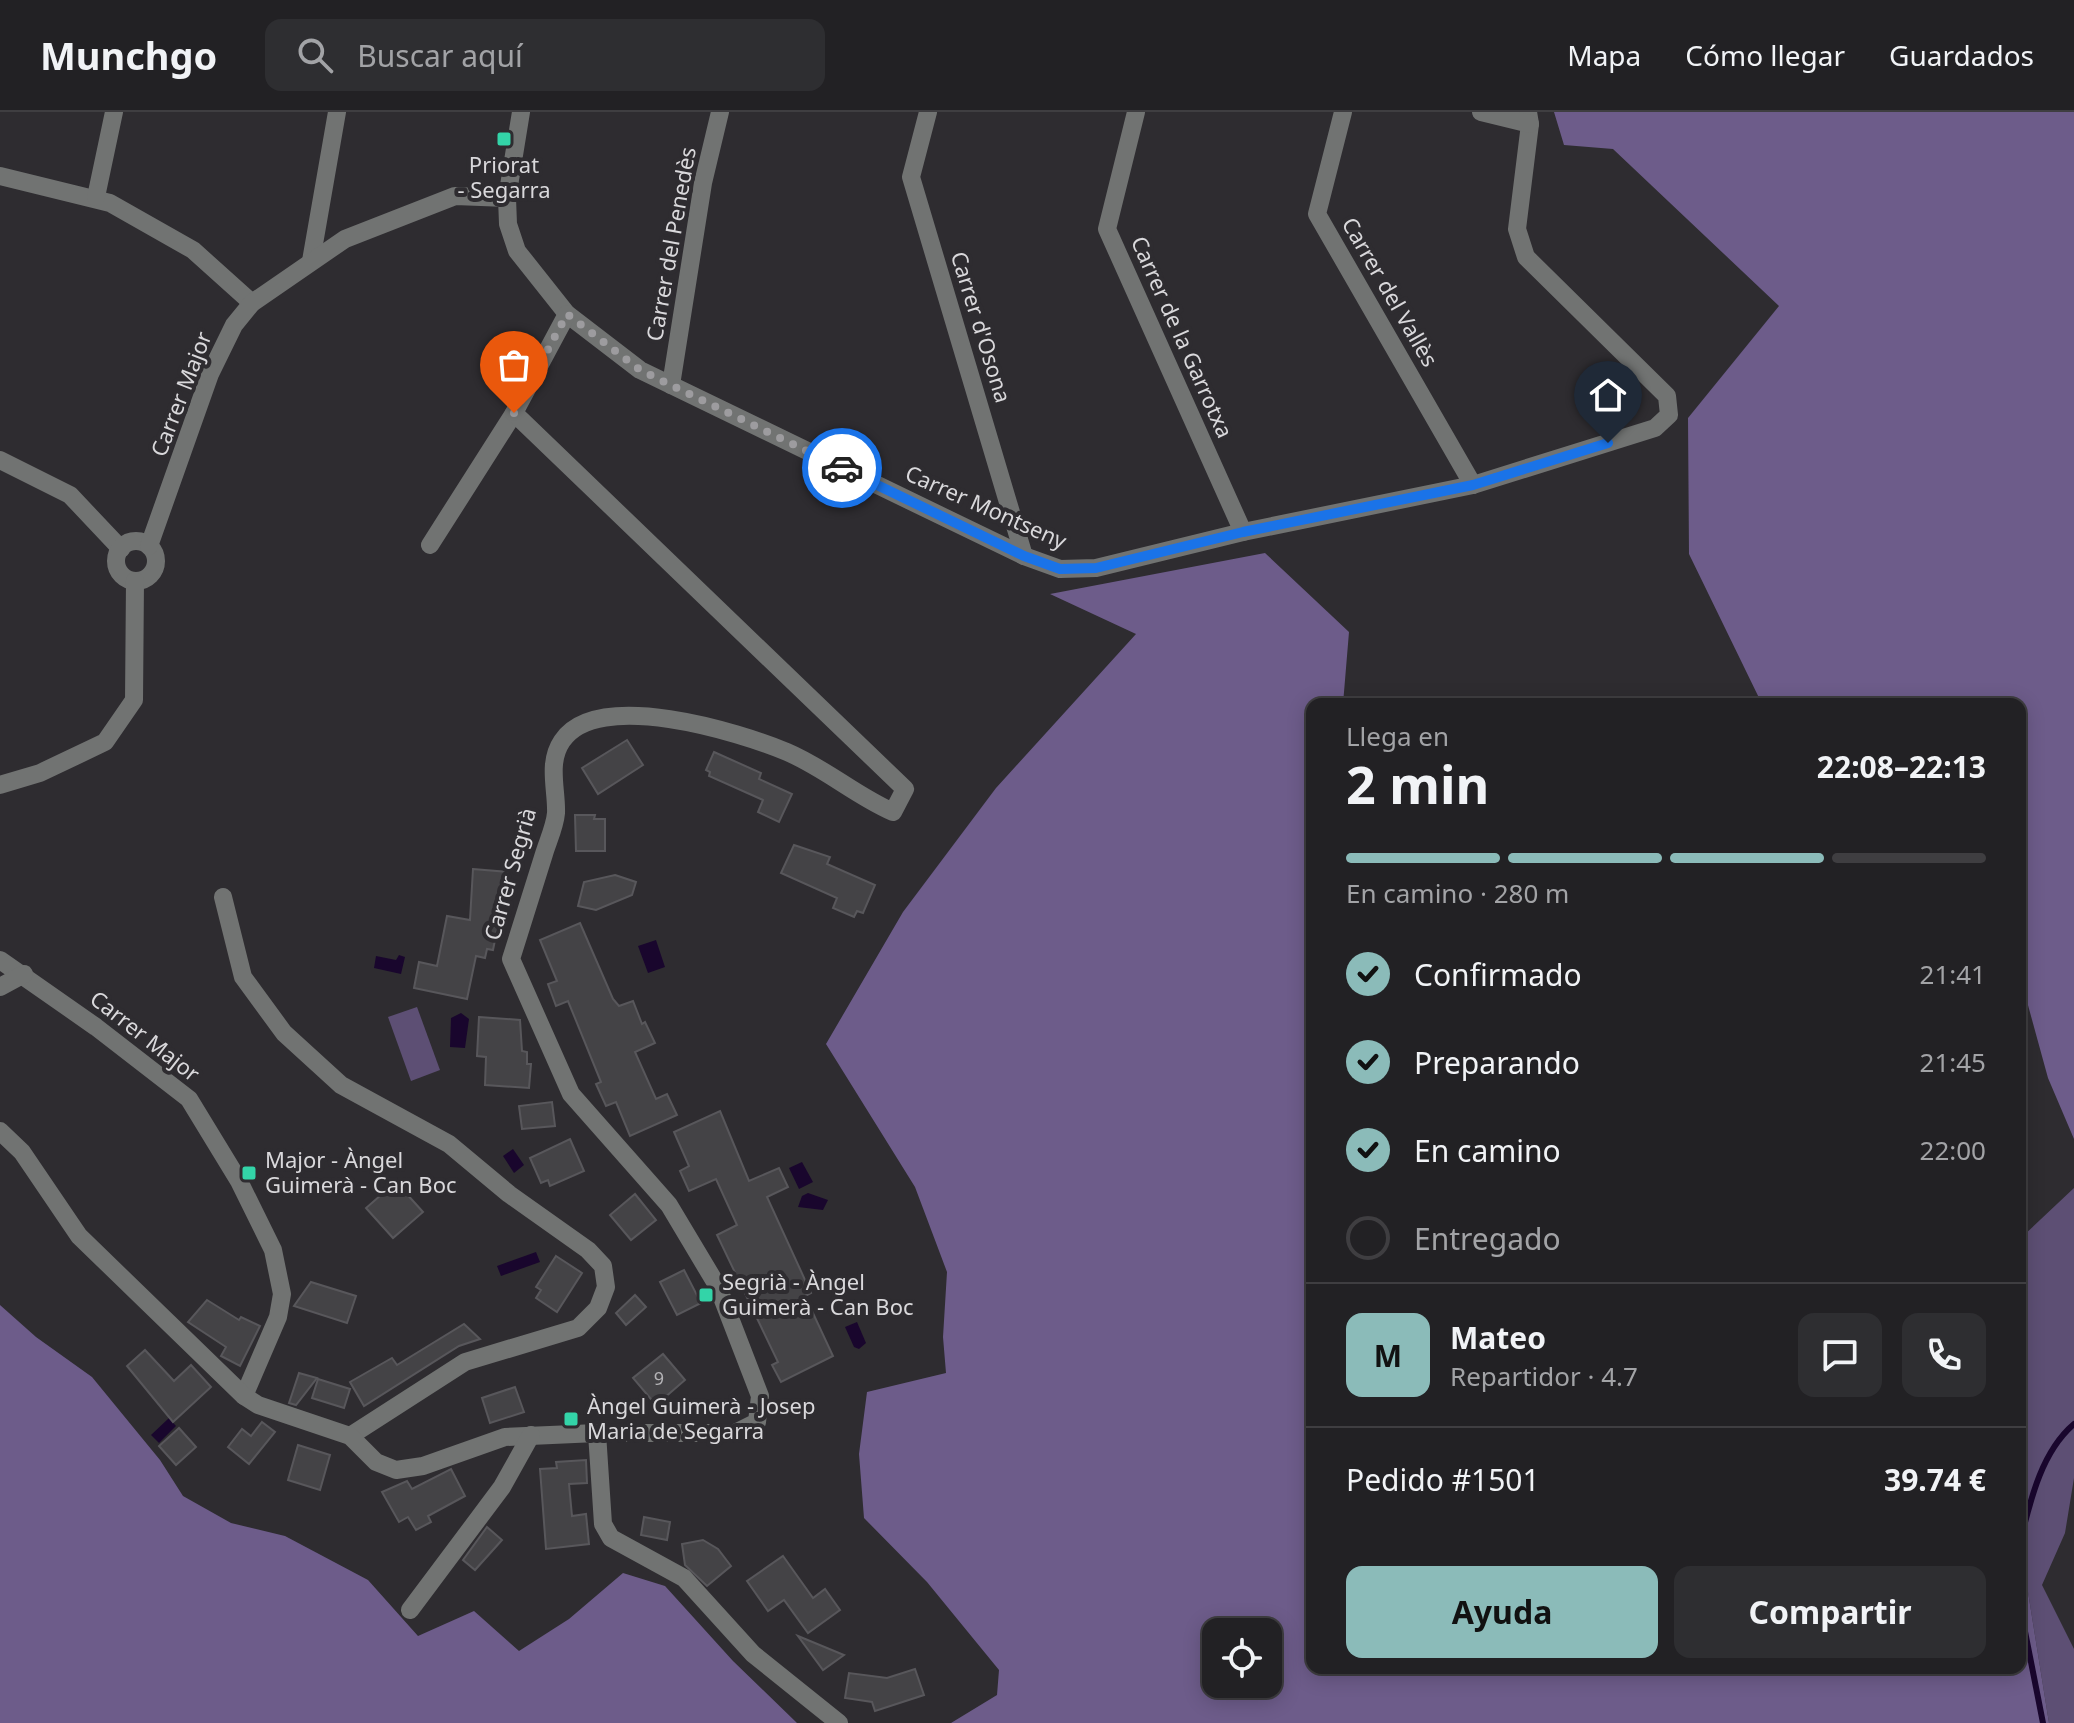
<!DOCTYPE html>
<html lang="es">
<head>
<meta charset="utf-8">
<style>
  body { margin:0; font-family:"Noto Sans",sans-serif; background:#2e2e31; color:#f1f3f6; height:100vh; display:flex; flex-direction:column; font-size:30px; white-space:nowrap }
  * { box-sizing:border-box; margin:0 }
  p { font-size:26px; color:#a2a3a6 }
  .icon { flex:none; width:44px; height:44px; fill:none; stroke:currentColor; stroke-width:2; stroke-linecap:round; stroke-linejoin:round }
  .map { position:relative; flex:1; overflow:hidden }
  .sheet { position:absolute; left:1306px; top:586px; width:720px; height:976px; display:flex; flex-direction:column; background:#222124; border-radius:16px; box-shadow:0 4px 20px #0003,0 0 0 2px #3f3e41 }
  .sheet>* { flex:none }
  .fabs { position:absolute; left:1202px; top:1506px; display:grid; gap:16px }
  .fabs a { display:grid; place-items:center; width:80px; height:80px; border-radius:16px; background:#222124; box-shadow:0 4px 20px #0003,0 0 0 2px #3f3e41; font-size:40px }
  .pin { position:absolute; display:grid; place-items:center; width:68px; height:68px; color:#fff; margin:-82px -34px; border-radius:50% 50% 50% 0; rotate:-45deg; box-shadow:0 0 8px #0007 }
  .pin .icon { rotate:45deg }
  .courier { position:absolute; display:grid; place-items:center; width:80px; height:80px; margin:-40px; border:6px solid #1a73e8; border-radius:50%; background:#fff; color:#222; box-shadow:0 2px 10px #0007 }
  .summary em { font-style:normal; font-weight:700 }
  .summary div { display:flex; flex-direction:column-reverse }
  .summary { display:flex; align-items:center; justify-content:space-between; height:136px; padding:0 40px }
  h1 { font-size:52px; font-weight:700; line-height:60px }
  .bar { display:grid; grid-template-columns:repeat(4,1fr); gap:12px 8px; align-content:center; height:96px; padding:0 40px }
  .bar i { height:10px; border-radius:6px; background:#3f3e41 }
  .bar .on { background:#8bbbb9 }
  .bar p { grid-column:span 4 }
  .line { display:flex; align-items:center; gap:20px; padding:0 40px; border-top:2px solid #3f3e41 }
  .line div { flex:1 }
  .round { display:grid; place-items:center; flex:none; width:84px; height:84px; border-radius:16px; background:#2e2e31 }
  ol { padding:0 40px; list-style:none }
  li { display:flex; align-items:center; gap:24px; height:88px }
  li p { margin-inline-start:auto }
  li .icon { padding:8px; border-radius:50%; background:#8bbbb9; color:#111; stroke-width:4 }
  li:last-child { color:#a2a3a6 }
  li i { width:44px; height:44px; border:4px solid #3f3e41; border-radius:50% }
  .action { display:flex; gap:16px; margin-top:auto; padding:16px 40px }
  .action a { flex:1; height:92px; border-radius:16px; background:#8bbbb9; color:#111; font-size:32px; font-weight:700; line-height:92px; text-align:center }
  .action a+a { background:#2e2e31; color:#f1f3f6 }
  header { display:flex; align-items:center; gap:48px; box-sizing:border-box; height:112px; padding:0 40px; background:#222124; border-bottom:2px solid #3f3e41 }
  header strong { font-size:38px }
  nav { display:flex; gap:44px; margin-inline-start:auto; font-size:28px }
  .search { width:560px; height:72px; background:#2e2e31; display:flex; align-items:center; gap:20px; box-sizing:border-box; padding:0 28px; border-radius:16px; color:#a2a3a6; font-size:30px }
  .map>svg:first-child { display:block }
  .green { fill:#5d4f74 }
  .forest { fill:#6d5c8a; fill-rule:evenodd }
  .water { fill:#19062d }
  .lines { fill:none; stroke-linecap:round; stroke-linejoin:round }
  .stream { stroke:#19062d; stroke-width:6 }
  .building { fill:#444346; stroke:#58575b; stroke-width:2 }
  .minor { stroke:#717372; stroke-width:18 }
  .done { stroke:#9d9c9f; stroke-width:8; stroke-dasharray:0 14.4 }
  .route { stroke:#1a73e8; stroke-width:10 }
  .poi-dot { fill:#33d4a8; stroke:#2e2c30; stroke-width:3 }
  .labels { text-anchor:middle; stroke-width:8; stroke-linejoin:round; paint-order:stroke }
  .number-label { font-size:18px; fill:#b4b3b6 }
  .poi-label { font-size:22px; fill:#d9d8db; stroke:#2e2c30; text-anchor:start }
  .street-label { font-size:22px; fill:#d9d8db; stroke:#2e2c30 }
</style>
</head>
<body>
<header>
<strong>Munchgo</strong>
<div class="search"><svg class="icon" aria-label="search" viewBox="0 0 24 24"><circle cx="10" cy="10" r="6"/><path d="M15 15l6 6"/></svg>Buscar aquí</div>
<nav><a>Mapa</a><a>Cómo llegar</a><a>Guardados</a></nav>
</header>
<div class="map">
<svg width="2074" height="1611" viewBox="0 0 2074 1611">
  <rect width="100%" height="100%" fill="#2e2c30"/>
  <!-- green -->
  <g class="green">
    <polygon points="417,895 440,958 411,969 388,905"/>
    <polygon points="2074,1076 2074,1366 2065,1421 2042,1473 2074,1537 2074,1611 2049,1611 2020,1430 2020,1188 2026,1186 2023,1124"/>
  </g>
  <!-- forest -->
  <g class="forest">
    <polygon points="1554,0 2074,0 2074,1027 2048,966 2020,864 2020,592 1762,592 1689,442 1688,306 1779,194 1613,37 1564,33"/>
    <path d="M1265,441L1349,520L1343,592H1312V1556H2020V1430L2049,1611H951L997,1583L999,1558L927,1470L864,1406L859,1342L867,1280L946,1261L943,1225L947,1160L915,1075L826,932L903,800L996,676L1136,522L1050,482ZM1268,1520V1572H1216V1520Z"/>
    <polygon points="0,1193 36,1225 92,1265 160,1348 183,1384 231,1411 285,1424 368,1468 418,1524 474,1499 519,1539 569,1507 623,1461 665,1474 733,1549 797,1611 0,1611"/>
  </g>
  <!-- water -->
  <g class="water">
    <polygon points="656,828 665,855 648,861 638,834"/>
    <polygon points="399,843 405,845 401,862 374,856 376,844 396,848"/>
    <polygon points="461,901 469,907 465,936 450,935 451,906"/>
    <polygon points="513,1037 524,1053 514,1061 503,1044"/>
    <polygon points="802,1050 813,1070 799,1077 789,1056"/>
    <polygon points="808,1081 828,1088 823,1098 798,1095 802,1084"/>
    <polygon points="536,1140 540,1150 501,1164 497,1154"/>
    <polygon points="857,1210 866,1231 859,1237 854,1235 845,1215"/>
    <polygon points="169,1306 176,1314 159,1331 151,1323"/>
  </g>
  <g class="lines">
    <!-- stream -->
    <g class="stream">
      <path d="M2020,1430C2030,1390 2041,1340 2074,1312"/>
      <polyline points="2020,1494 2043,1611"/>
    </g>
  </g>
  <!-- building -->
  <g class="building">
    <polygon points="627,628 643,653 598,682 582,656"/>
    <polygon points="714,640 761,661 759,667 792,682 779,710 758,700 763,688 709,664 710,660 706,658"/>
    <polygon points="575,703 595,703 594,707 605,707 605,739 576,739"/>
    <polygon points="794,733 830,745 827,752 875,773 863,801 857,799 854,805 833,796 837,786 781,761"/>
    <polygon points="473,757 508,760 505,799 501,798 493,838 487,837 485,846 476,844 467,887 414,876 419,850 437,854 447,804 470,808"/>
    <polygon points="615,763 636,770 632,783 596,798 578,794 584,770"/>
    <polygon points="580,811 613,887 619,894 633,889 642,912 645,910 655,931 635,940 656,987 667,982 677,1003 630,1024 616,990 606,994 596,972 601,970 568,889 556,894 548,872 557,869 540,828"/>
    <polygon points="479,905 520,908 522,939 527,940 527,952 531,952 529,976 485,973 486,945 477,944"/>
    <polygon points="552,990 555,1014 522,1017 519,994"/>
    <polygon points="720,999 749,1069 779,1056 788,1075 767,1085 811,1181 805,1184 833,1244 781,1270 772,1253 778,1250 717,1123 737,1113 716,1067 689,1079 680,1059 689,1054 674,1020"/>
    <polygon points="570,1027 584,1059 550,1074 548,1068 541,1071 530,1046"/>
    <polygon points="396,1070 423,1100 393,1126 366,1096"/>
    <polygon points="635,1082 656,1108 631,1128 610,1103"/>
    <polygon points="556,1144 582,1161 557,1200 536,1186 541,1178 536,1175"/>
    <polygon points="684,1158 701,1191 677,1203 660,1170"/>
    <polygon points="311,1170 356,1184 347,1211 294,1194"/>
    <polygon points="635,1183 646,1195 626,1213 616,1201"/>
    <polygon points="207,1188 239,1208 241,1205 260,1214 240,1254 221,1244 226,1235 188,1210"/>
    <polygon points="464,1212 480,1227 459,1234 364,1294 350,1270 392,1246 397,1253"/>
    <polygon points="145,1238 174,1269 191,1253 211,1275 173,1310 127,1254"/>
    <polygon points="663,1242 685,1268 656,1293 633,1266"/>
    <polygon points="299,1261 317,1266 296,1293 289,1291"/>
    <polygon points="318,1267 350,1277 344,1296 312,1286"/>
    <polygon points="515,1275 524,1300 490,1311 482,1286"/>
    <polygon points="262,1310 275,1320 249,1352 228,1335 242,1317 251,1324"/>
    <polygon points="179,1316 196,1335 176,1353 159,1334"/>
    <polygon points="298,1333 330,1343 320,1378 288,1368"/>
    <polygon points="586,1348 587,1371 569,1372 572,1404 586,1402 589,1432 546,1437 540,1357 557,1356 556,1350"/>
    <polygon points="451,1357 465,1384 428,1404 431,1410 416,1418 408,1405 399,1410 382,1380 407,1369 412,1377"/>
    <polygon points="644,1405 670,1410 667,1428 641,1423"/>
    <polygon points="487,1415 502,1428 475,1458 463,1448"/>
    <polygon points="703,1428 718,1437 731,1454 707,1474 685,1453 682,1432"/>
    <polygon points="783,1444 813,1486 825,1477 840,1498 808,1521 784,1488 768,1499 747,1469"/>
    <polygon points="798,1524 844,1543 823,1558"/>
    <polygon points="915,1557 924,1583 875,1599 872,1590 845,1586 849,1561 887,1566"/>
  </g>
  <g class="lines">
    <!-- minor -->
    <g class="minor">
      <polyline points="521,0 507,86 508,112 517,139 567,202 640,258 1024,444 1060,457 1096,456 1243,420 1473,373 1655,316 1669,303 1667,284 1526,145 1517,117 1530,12 1528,0"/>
      <polyline points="928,0 911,65 1024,444"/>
      <polyline points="1136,0 1107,117 1243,420"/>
      <polyline points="1343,0 1317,102 1473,373"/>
      <polyline points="1481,0 1530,12"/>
      <polyline points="0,64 110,91 193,138 252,191"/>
      <polyline points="96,85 114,0"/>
      <polyline points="311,149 337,0"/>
      <polyline points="671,273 703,71 720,0"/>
      <polyline points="0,348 70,383 121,437"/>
      <circle cx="136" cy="449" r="20"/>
      <polyline points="430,433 514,301 567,202"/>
      <polyline points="149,434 210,262 234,213 252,191 345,127 455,84 507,86"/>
      <polyline points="0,673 40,661 105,630 134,588 135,469"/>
      <polyline points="223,785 243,865 284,921 341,973 449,1032 509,1082 588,1138 603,1154 606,1175 598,1196 578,1216 465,1250 350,1324"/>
      <polyline points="0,848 96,915 189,987 239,1069 273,1138 282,1182 278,1205 244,1284"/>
      <polyline points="0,875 24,862"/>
      <path d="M0,1019L22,1040L79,1124L244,1284L258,1293L350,1324L376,1350L396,1358L423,1354L505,1325L597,1321H735L757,1310L760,1284L718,1175L669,1093L571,982L511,847C522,812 533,777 544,742C548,729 555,714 556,701C557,678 547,651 562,629C597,576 739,620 787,640C825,656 856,684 893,700L905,677L514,301"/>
      <polyline points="597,1321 603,1412 611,1426 684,1466 753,1542 839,1611"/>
      <polyline points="410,1498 502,1375 531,1323"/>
    </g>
  </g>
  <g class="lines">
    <!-- done -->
    <polyline class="done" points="514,301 567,202 640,258 842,356"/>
    <!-- route -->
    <polyline class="route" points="842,356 1024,444 1060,457 1096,456 1243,420 1473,373 1608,331"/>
  </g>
  <!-- markers -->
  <g class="poi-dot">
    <rect x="496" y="19" width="16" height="16" rx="4"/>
    <rect x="241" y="1053" width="16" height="16" rx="4"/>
    <rect x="698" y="1175" width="16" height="16" rx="4"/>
    <rect x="563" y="1299" width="16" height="16" rx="4"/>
  </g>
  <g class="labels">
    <!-- number labels -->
    <g class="number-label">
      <text x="659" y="1273">9</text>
    </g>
    <!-- poi labels -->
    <g class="poi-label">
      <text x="504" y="61" text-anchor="middle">Priorat<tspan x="504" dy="25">- Segarra</tspan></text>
      <text x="265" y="1056">Major - Àngel<tspan x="265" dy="25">Guimerà - Can Boc</tspan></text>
      <text x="722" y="1178">Segrià - Àngel<tspan x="722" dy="25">Guimerà - Can Boc</tspan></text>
      <text x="587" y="1302">Àngel Guimerà - Josep<tspan x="587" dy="25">Maria de Segarra</tspan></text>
    </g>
    <!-- street labels -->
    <g class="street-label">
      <text transform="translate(671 132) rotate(-80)" y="8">Carrer del Penedès</text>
      <text transform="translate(1390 180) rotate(60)" y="8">Carrer del Vallès</text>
      <text transform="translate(981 215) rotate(73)" y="8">Carrer d'Osona</text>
      <text transform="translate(1182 225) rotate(66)" y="8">Carrer de la Garrotxa</text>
      <text transform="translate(181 282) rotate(-69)" y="8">Carrer Major</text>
      <text transform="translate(986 395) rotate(24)" y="8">Carrer Montseny</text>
      <text transform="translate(510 762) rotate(-74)" y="8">Carrer Segrià</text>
      <text transform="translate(145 924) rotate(38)" y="8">Carrer Major</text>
    </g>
  </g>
</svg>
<div class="fabs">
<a><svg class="icon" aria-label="locate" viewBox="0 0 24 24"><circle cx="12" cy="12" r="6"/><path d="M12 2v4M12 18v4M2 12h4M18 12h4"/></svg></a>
</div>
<div class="pin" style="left:514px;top:301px;background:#ea580c"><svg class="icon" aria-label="bag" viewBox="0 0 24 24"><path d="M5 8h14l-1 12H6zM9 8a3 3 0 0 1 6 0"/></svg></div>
<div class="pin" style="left:1608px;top:331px;background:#1f2937"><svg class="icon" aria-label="home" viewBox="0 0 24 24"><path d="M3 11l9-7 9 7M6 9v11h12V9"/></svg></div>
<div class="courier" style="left:842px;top:356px"><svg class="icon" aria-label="car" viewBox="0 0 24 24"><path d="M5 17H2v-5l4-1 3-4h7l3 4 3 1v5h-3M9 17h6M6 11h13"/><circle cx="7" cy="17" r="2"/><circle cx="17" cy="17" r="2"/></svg></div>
<section class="sheet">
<div class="summary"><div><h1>2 min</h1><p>Llega en</p></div><em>22:08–22:13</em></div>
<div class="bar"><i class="on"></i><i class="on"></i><i class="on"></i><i></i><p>En camino · 280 m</p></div>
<ol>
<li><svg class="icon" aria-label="check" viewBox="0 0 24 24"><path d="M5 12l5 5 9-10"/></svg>Confirmado<p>21:41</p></li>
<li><svg class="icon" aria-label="check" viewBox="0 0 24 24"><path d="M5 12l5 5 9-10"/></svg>Preparando<p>21:45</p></li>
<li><svg class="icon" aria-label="check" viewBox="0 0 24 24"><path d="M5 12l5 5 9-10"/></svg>En camino<p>22:00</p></li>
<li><i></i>Entregado</li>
</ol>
<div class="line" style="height:144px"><b class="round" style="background:#8bbbb9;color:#111">M</b><div><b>Mateo</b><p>Repartidor · 4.7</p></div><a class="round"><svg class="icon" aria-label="chat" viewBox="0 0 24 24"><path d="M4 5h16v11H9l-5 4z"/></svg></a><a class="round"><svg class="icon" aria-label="phone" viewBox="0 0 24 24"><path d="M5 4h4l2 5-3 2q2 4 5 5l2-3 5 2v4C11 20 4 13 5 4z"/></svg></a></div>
<div class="line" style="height:104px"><div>Pedido #1501</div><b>39.74 €</b></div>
<div class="action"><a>Ayuda</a><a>Compartir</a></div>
</section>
</div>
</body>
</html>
